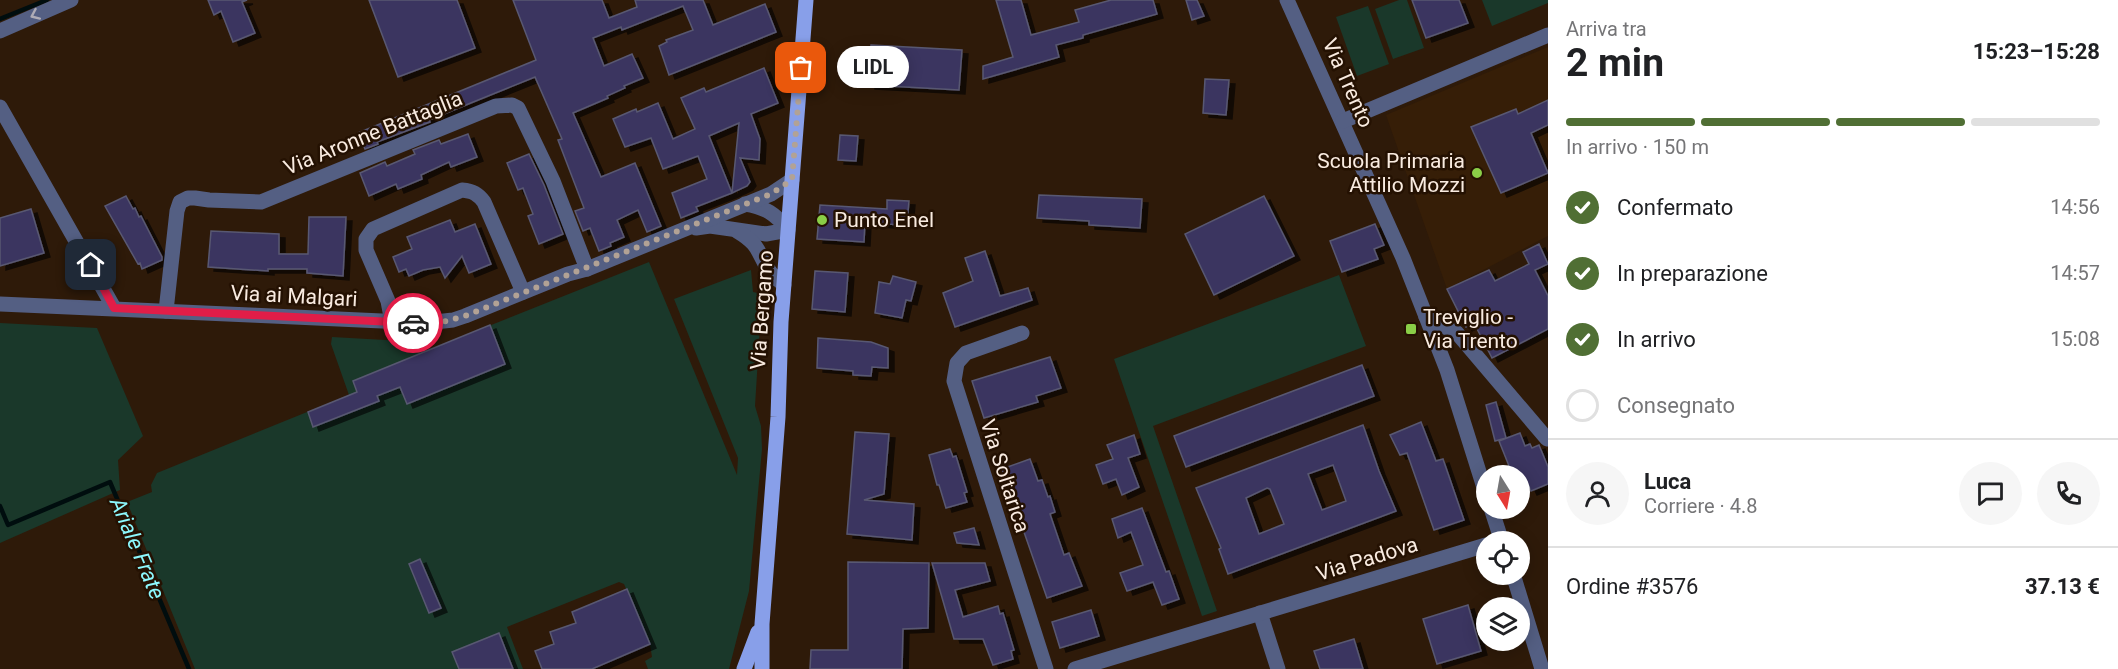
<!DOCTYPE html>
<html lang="it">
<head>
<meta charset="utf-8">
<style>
  body { margin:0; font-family:Roboto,sans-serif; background:#f6f6f6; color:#202124; height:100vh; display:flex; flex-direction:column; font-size:22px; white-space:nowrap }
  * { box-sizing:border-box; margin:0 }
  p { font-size:20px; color:#757577 }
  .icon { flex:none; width:33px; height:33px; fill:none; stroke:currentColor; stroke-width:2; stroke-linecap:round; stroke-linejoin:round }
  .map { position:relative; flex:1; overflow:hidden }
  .panel { display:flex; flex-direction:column; background:#fff; width:570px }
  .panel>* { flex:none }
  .needle { width:39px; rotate:169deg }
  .fabs { position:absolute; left:1476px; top:465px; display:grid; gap:12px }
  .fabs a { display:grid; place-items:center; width:54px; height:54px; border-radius:50%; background:#fff; box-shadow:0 3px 15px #0003; font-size:30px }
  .pin { position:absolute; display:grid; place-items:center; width:51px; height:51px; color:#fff; margin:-26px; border-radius:12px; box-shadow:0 3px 9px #0006 }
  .courier { position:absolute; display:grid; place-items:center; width:60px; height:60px; margin:-30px; border:4px solid #e11d48; border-radius:50%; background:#fff; color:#222; box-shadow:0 2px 8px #0007 }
  .bubble { position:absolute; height:42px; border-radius:21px; background:#fff; box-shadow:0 3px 15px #0003; font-size:20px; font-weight:700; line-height:42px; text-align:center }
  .headline em { font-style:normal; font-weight:700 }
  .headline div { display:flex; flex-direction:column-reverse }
  .headline { display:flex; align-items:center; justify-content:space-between; height:102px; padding:0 18px }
  h1 { font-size:39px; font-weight:700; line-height:45px }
  .bar { display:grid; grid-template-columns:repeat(4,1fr); gap:9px 6px; align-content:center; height:72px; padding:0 18px }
  .bar i { height:8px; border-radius:4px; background:#e0e0e0 }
  .bar .active { background:#506f34 }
  .bar p { grid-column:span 4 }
  .line { display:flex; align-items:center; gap:15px; padding:0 18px; border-top:2px solid #e0e0e0 }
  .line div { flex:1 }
  .round { display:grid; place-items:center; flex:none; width:63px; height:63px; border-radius:32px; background:#f6f6f6 }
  ol { padding:0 18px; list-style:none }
  li { display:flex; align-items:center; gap:18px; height:66px }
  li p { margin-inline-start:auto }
  li .icon { padding:6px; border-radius:50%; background:#506f34; color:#fff; stroke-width:4 }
  li:last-child { color:#757577 }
  li i { width:33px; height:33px; border:3px solid #e0e0e0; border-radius:50% }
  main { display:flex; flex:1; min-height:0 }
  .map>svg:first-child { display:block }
  .built { fill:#361e07 }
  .green { fill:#1a382a }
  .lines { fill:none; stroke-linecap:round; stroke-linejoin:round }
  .stream { stroke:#000d0e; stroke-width:4.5 }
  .building { fill:#3b3660; stroke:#595872; stroke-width:1.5; fill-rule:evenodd; filter:url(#shadow) }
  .minor { stroke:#545f83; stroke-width:15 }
  .major { stroke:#889fe9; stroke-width:15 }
  .oneway { stroke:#afacb6 }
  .done { stroke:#b2a295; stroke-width:6; stroke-dasharray:0 10.8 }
  .route { stroke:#e11d48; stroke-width:8 }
  .poi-dot { fill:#8ace47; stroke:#241102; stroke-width:2 }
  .labels { text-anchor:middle; stroke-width:5; stroke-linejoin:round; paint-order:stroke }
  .street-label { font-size:21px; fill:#f9ebe0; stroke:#241102 }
  .poi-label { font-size:21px; fill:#f9ebe0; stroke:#241102; text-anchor:start }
  .water-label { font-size:22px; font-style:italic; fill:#8df9fe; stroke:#241102 }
</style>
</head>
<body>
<main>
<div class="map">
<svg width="1548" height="669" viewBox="0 0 1548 669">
  <defs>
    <filter id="shadow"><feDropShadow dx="6" dy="4" stdDeviation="0" flood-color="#0009"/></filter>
  </defs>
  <rect width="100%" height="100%" fill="#2e1a09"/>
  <!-- built -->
  <polygon class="built" points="1548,47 1548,236 1447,289 1386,115"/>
  <!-- green -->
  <g class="green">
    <polygon points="1399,0 1407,0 1424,48 1393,59 1375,9"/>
    <polygon points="1482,0 1548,0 1548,3 1492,26"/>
    <polygon points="1368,6 1389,64 1357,76 1336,17"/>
    <polygon points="649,262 737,475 738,458 674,299 751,270 753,292 762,294 755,406 761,426 762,449 749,591 729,669 648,669 645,661 652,657 650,644 624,584 619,582 507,627 523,669 195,669 127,502 152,492 151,485 157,473 349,395 331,344 332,337 421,342 426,351"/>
    <polygon points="1339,275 1366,346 1153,426 1217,611 1202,616 1114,359"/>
    <polygon points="0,323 97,328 143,436 118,460 120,490 0,543"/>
  </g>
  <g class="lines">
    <!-- stream -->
    <g class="stream">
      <polyline points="0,19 47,0"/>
      <polyline points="0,506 8,525 110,482 189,669"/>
    </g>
  </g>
  <!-- building -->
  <g class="building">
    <polygon points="208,0 247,0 242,2 255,33 233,42 221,11 214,15"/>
    <polygon points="369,0 457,0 475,48 398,77"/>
    <polygon points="513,0 602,0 609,18 637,7 635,0 703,0 713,25 765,4 776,32 669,75 659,46 667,42 666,40 693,30 683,6 622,30 621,27 593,38 604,66 632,54 643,78 624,86 625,88 607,96 608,98 573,113 601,177 635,163 661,226 647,232 638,210 617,220 624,237 610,243 611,246 599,251 590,228 583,231 575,211 584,208 558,140 562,139 535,77 429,120 430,122 377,142 378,144 365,149 358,133 536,60"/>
    <polygon points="996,0 1021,0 1031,35 1079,22 1075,10 1111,0 1153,0 1157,14 1083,35 1083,38 1056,45 1059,57 983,79 983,66 1013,57"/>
    <polygon points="1186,0 1197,0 1204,16 1192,20"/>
    <polygon points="1412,0 1459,0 1468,23 1426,38"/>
    <polygon points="871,45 962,50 959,90 869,85"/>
    <polygon points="764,68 778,103 751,114 760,139 759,160 740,158 750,182 747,186 732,193 739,123 709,136 732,193 696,207 698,211 681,218 672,193 707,179 698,156 663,169 651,138 625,147 613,119 636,109 637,112 658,103 673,139 695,129 681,98 704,88 706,92"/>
    <polygon points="1205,79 1229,80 1226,115 1203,113"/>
    <polygon points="1548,100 1548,125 1531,133 1548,173 1501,193 1471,127 1516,109 1518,114"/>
    <polygon points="468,134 477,157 451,167 449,162 421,175 422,179 398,189 396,184 369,196 360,173 385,162 387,166 415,154 413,150 439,140 441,144"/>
    <polygon points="840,135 858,136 856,161 838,160"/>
    <polygon points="529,154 544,185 563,234 539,244 528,216 533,214 523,188 518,190 507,163"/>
    <polygon points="1039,195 1142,199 1140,228 1089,225 1089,221 1037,218"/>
    <polygon points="126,196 133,209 135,208 139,217 141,216 162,257 162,260 142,269 140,263 138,264 105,206"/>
    <polygon points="1264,196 1294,256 1214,295 1185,234"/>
    <polygon points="887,200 909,201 907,223 899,223 899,225 865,222 864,242 817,239 820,205 887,209"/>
    <polygon points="31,209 44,253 0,266 0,218"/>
    <polygon points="309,217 346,217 343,276 307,273 307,269 268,269 268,271 208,267 211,231 279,234 279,254 308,254"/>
    <polygon points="450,220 455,232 475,224 491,264 469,273 462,256 445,278 440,267 423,270 409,276 406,269 399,272 393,257 412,249 407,237"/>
    <polygon points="1375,224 1384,245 1374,249 1378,259 1342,272 1330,241"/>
    <polygon points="1539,244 1548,264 1535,270 1548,296 1548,329 1492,358 1474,323 1466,327 1447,289 1489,270 1495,281 1529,264 1523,252"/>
    <polygon points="985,251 1000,296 1028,288 1032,300 955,327 943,293 973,281 965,258"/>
    <polygon points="815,271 848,273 845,312 812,309"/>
    <polygon points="893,276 916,282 911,301 906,300 902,318 875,313 879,282 890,284"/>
    <polygon points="490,325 505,364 407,404 400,387 377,396 379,401 313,427 308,412 357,392 353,381"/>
    <polygon points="818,338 871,342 888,348 888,368 872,367 871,376 853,375 853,371 817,368"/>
    <polygon points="1050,357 1061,388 1036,396 1038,402 984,418 972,381"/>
    <polygon points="1362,365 1374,396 1186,467 1174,436"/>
    <polygon points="1496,402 1506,438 1495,441 1486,405"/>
    <polygon points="1421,422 1436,461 1443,459 1464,520 1434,530 1407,453 1400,455 1390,435"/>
    <path d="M1363,425L1379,471L1396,511L1228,574L1219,549L1221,548L1196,488ZM1333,465L1346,501L1322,510L1308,474ZM1267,488L1270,489L1284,524L1259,534L1246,498Z"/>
    <polygon points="855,432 889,434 884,494 864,500 914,504 912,540 847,534"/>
    <polygon points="1520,433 1525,446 1530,444 1532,448 1539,445 1548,467 1548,484 1531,491 1526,480 1520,483 1520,476 1513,476 1499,441"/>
    <polygon points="1134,435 1140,454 1128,458 1139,487 1122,495 1116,479 1103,484 1096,465 1113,459 1107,445"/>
    <polygon points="950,449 953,457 956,456 967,492 964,493 967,502 946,508 939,485 937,485 929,455"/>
    <polygon points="1030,459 1038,481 1042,480 1048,497 1050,496 1055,512 1050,514 1064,555 1069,553 1082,586 1047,598 1002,469"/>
    <polygon points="1142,508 1166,572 1169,571 1179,599 1162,605 1153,582 1127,591 1120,573 1143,565 1131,532 1118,538 1112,519"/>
    <polygon points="974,528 979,545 957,543 954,533"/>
    <polygon points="420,559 441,608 429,613 409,564"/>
    <polygon points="848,562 929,563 928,628 903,629 902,669 810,669 811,650 848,650"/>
    <polygon points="932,563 985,563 990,581 955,590 963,617 998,606 1000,614 1003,613 1014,650 1011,651 1013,659 993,665 983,639 954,639"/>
    <polygon points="627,589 650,644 592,669 542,669 535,651 554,644 550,632 576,623 572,612"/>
    <polygon points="1468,605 1481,651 1437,664 1423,619"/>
    <polygon points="1091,610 1099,636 1060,648 1052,622"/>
    <polygon points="499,633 513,669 459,669 452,652"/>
    <polygon points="1354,639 1363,669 1320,669 1314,651"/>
  </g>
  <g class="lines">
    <!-- minor -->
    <g class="minor">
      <polyline points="1287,0 1403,258 1447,370 1486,494"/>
      <polyline points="0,31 71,0"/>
      <polyline points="0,107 114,308"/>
      <polyline points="1343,121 1548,35"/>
      <path d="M696,228L710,226L766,234L788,230C776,214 765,207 745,204"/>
      <path d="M737,231C762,246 756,252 770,272C774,277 780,281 784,285"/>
      <path d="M0,304C142,309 284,317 426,323L453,320L465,316L568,274L587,269L771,194L792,180"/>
      <polyline points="166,311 177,211 180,202 188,198 195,198 209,200 261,202 496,106 512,105 518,108 553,181 587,269"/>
      <polyline points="1426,317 1457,333 1547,439"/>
      <path d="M392,322L388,301L366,250V239L373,229L462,190C473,191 478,194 484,202L523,292"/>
      <polyline points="1022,333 966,353 957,363 954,381 1046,669"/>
      <polyline points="1491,508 1502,542"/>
      <polyline points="1513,574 1542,669"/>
      <polyline points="1260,613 1278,669"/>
      <polyline points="1075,669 1486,545"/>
    </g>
    <!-- major -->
    <g class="major">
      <polyline points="744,669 758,632"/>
      <polyline points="762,669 762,624 778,417 781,322 806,0"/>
    </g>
  </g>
  <!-- one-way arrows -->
  <defs><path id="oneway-chevron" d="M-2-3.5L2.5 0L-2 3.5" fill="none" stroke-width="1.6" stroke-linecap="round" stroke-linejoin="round" transform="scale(1.5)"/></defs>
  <use class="oneway" href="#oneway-chevron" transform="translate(35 15) rotate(156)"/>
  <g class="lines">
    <!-- done -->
    <polyline class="done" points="413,323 442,322 465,316 758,199 771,194 792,180 801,68"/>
    <!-- route -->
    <polyline class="route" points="91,265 114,308 413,323"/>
  </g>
  <!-- markers -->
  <g class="poi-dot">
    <circle cx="1477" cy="173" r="6"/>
    <circle cx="822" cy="220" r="6"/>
    <rect x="1405" y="323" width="12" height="12" rx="3"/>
  </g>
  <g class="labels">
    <!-- street labels -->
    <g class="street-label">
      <text transform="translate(1348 83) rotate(66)" y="7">Via Trento</text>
      <text transform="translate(373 133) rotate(-22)" y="7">Via Aronne Battaglia</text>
      <text transform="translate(294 296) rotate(3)" y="7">Via ai Malgari</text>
      <text transform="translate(762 310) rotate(-86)" y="7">Via Bergamo</text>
      <text transform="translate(1005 476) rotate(72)" y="7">Via Soltarica</text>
      <text transform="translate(1367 559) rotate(-17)" y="7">Via Padova</text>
    </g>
    <!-- poi labels -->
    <g class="poi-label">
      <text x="1465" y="168" text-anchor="end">Scuola Primaria<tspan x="1465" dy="24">Attilio Mozzi</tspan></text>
      <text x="834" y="227">Punto Enel</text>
      <text x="1423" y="324">Treviglio -<tspan x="1423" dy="24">Via Trento</tspan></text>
    </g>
    <!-- water labels -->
    <g class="water-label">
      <text transform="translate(138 548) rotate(67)" y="8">Ariale Frate</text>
    </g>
  </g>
</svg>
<div class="fabs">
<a><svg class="needle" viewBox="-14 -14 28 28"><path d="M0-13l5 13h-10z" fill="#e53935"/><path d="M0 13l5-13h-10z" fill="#757577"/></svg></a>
<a><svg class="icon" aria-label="locate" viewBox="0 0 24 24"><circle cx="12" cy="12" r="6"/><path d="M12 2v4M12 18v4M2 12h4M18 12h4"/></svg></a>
<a><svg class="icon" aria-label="layers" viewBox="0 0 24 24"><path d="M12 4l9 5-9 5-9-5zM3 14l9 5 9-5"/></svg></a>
</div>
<div class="pin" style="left:801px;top:68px;background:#ea580c"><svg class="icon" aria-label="bag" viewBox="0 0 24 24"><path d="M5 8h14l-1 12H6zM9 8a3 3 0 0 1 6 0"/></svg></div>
<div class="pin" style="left:91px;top:265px;background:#1f2937"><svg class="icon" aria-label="home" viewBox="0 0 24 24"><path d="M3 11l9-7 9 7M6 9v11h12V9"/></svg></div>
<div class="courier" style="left:413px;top:323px"><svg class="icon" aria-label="car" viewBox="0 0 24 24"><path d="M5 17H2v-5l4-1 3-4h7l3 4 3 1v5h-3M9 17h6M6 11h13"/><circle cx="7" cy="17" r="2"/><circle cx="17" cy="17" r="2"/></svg></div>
<div class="bubble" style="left:837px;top:46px;width:72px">LIDL</div>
</div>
<section class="panel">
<div class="headline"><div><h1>2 min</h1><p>Arriva tra</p></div><em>15:23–15:28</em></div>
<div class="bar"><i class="active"></i><i class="active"></i><i class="active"></i><i></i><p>In arrivo · 150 m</p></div>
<ol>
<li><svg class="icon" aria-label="check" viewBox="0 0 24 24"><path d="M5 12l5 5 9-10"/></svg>Confermato<p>14:56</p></li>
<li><svg class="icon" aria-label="check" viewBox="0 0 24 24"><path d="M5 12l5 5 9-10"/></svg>In preparazione<p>14:57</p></li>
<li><svg class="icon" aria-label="check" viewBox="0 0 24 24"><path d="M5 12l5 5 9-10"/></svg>In arrivo<p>15:08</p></li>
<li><i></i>Consegnato</li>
</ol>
<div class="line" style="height:108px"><a class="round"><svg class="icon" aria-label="person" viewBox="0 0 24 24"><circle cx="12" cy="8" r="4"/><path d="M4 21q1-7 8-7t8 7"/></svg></a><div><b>Luca</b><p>Corriere · 4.8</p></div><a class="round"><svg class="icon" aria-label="chat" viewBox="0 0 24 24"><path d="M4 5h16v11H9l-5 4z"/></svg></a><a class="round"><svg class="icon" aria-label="phone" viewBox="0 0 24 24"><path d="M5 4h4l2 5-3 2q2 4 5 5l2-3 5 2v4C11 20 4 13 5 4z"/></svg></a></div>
<div class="line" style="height:78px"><div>Ordine #3576</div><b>37.13 €</b></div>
</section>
</main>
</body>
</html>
